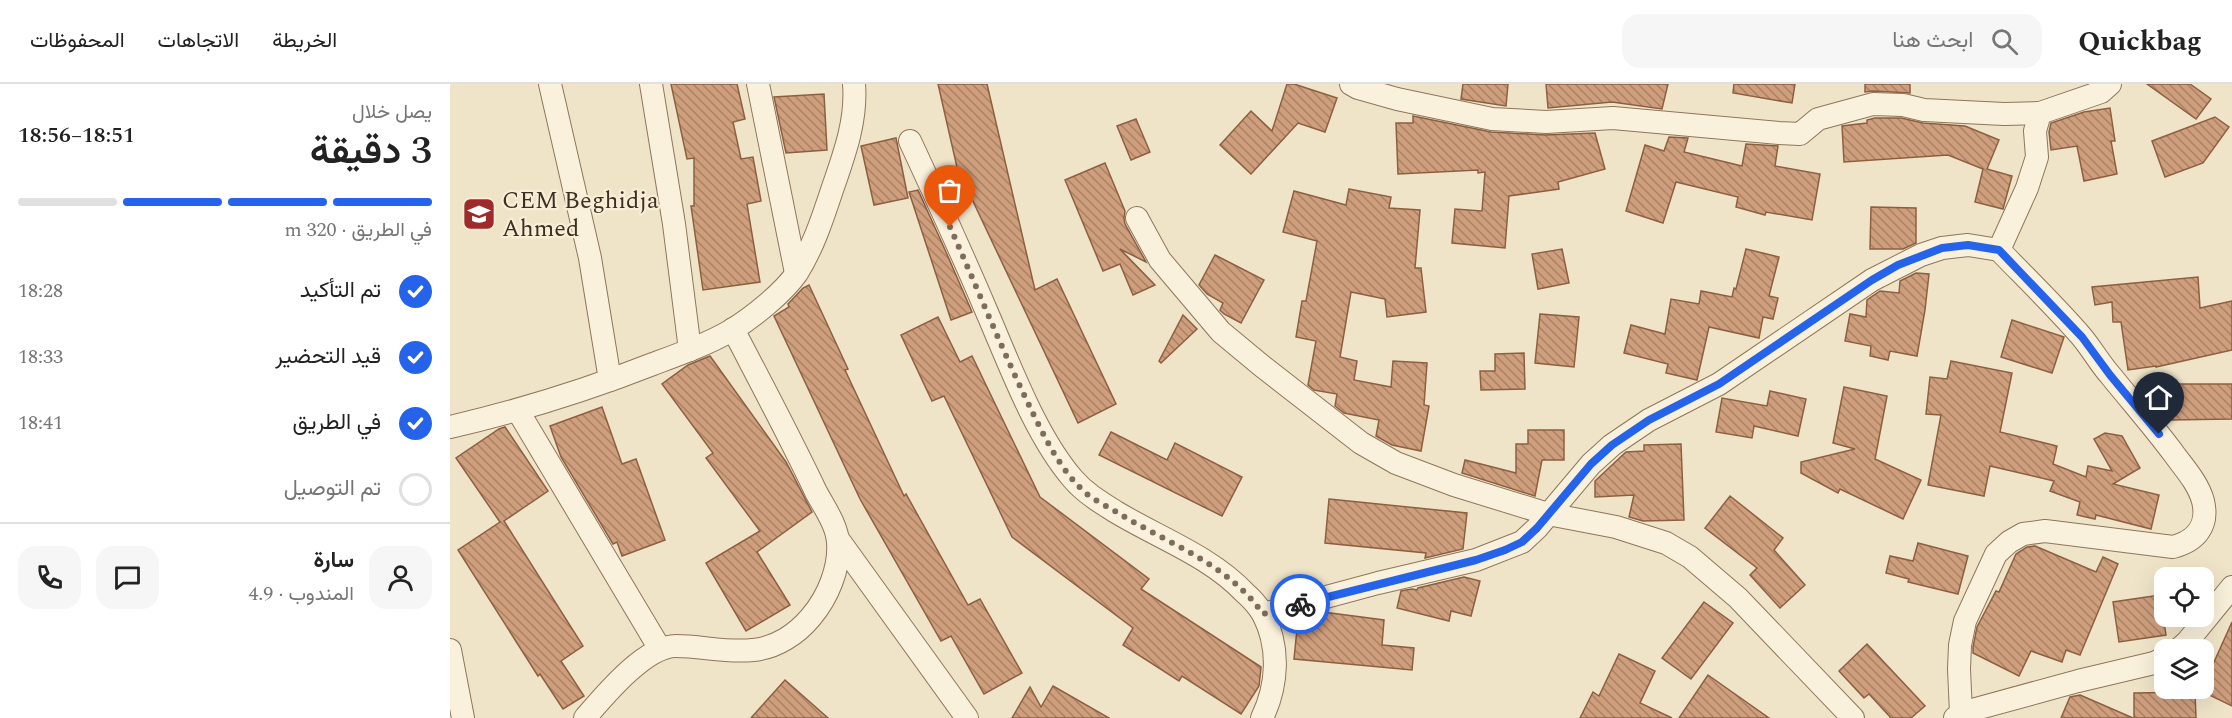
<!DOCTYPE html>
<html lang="ar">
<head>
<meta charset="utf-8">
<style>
  body { margin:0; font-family:Spectral,Vazirmatn,serif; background:#f6f6f6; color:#222; direction:rtl; height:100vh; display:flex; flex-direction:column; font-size:22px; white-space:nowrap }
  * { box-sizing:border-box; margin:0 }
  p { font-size:20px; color:#767676 }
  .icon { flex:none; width:33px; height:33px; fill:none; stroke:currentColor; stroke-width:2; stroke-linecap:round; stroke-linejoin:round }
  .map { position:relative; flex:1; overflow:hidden; direction:ltr }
  .sheet { display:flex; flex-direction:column; background:#fff; width:450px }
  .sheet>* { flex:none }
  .buttons { position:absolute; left:1704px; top:483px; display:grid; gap:12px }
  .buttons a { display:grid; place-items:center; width:60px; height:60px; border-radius:12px; background:#fff; box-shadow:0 6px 24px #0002; font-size:30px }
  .pin { position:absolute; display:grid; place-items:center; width:51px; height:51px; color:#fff; margin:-62px -26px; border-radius:50% 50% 50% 0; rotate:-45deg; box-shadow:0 0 6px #0007 }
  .pin .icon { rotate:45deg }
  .courier { position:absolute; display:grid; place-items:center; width:60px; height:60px; margin:-30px; border:4px solid #2563eb; border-radius:50%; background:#fff; color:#222; box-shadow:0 2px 8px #0007 }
  .summary em { font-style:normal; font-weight:600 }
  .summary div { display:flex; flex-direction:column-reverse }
  .summary { display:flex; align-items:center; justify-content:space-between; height:102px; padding:0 18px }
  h1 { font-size:39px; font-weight:600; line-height:45px }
  .bar { display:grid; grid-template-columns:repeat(4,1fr); gap:9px 6px; align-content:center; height:72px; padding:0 18px }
  .bar i { height:8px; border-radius:4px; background:#e0e0e0 }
  .bar .on { background:#2563eb }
  .bar p { grid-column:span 4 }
  .line { display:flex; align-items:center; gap:15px; padding:0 18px; border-top:2px solid #e0e0e0 }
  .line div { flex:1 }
  .round { display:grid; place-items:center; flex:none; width:63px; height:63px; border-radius:18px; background:#f6f6f6 }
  ol { padding:0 18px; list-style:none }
  li { display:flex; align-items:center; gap:18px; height:66px }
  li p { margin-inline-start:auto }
  li .icon { padding:6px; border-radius:50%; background:#2563eb; color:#fff; stroke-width:4 }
  li:last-child { color:#767676 }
  li i { width:33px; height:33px; border:3px solid #e0e0e0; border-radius:50% }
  header { display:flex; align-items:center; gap:36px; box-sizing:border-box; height:84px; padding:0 30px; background:#fff; border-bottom:2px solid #e0e0e0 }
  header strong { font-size:28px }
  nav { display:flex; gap:33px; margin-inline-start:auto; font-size:21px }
  .search { width:420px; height:54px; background:#f6f6f6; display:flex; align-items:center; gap:15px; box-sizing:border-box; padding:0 21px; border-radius:18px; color:#767676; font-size:22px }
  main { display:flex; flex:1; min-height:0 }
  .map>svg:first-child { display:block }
  .building { fill:url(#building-back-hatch); stroke:#8d5f41; stroke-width:1.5 }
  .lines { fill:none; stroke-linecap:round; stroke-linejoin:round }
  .minor-casing { stroke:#8d765c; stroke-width:24 }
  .minor { stroke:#faf1dc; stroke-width:22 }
  .done { stroke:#7c6e5b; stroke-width:6; stroke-dasharray:0 10.8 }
  .route { stroke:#2563eb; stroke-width:8 }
  .labels { text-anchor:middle; stroke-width:4.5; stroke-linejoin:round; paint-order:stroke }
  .poi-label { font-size:24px; fill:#3d2e20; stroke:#f7eed8; text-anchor:start }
</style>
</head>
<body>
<header>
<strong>Quickbag</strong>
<div class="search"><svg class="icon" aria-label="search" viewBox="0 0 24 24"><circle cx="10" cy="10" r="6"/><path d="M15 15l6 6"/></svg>ابحث هنا</div>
<nav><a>الخريطة</a><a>الاتجاهات</a><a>المحفوظات</a></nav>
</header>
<main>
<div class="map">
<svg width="1782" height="634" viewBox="0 0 1782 634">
  <defs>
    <pattern id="building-back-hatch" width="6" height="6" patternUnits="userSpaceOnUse" patternTransform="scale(1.5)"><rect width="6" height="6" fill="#cf9f7d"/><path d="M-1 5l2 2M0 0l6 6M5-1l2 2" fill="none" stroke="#a98266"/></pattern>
  </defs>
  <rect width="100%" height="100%" fill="#f0e4c8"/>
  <!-- building -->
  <g class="building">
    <polygon points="221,0 287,0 295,35 283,38 291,75 303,73 311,117 297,120 310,198 253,206 241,122 244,122 244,74 237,75"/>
    <polygon points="488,0 537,0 585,206 607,195 666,320 628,339 520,111 503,118 493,97 509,92"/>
    <polygon points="837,0 844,0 887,14 875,48 848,39 801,90 770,61 801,27 822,47"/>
    <polygon points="1013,0 1058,0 1056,22 1011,15"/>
    <polygon points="1096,0 1218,0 1212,25 1162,18 1098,24"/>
    <polygon points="1284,0 1345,0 1342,19 1283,9"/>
    <polygon points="1415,0 1460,0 1460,9 1423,7 1415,8"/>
    <polygon points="1697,0 1740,0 1761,15 1746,35"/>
    <polygon points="374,10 377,66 336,69 324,13"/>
    <polygon points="1660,24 1665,57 1661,57 1667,90 1634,97 1627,62 1601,66 1599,48 1601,39 1634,28"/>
    <polygon points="963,32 1041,48 1095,51 1145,49 1155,85 1108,98 1109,105 1059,112 1055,164 1002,159 1005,125 1032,127 1035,88 1028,89 1028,86 948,90 946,39 963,39"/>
    <polygon points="1765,33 1779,43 1753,79 1715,93 1702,57"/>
    <polygon points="1425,34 1451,34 1473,39 1515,42 1549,56 1537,85 1562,92 1553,125 1525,118 1533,85 1498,71 1394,78 1392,42 1417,39 1417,36"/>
    <polygon points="686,35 700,68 681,76 667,42"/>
    <polygon points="1219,53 1238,54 1234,68 1292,82 1296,60 1328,62 1325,82 1370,90 1362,136 1316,128 1315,131 1286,123 1288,113 1226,98 1213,139 1176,127 1195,61 1214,67"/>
    <polygon points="446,54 458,114 424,121 411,62"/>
    <polygon points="655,79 675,127 674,134 675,140 696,178 670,165 705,201 683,211 670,180 653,187 615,96"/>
    <polygon points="899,105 941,113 939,124 970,126 965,184 971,184 976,228 937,233 935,215 901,208 890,273 907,277 904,296 941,303 943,277 977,279 974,321 979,322 971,367 942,361 926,352 929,336 894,329 885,322 887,310 864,306 858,301 866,257 846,253 852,217 856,217 867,157 833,148 844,107 896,121"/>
    <polygon points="468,106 496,168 522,228 501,236 459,108"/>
    <polygon points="1421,123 1466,124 1466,159 1453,165 1420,165"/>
    <polygon points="1112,165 1119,199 1088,205 1082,170"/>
    <polygon points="1296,165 1329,173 1319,212 1328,214 1323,235 1313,233 1309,254 1259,243 1247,296 1216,289 1218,280 1174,269 1181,241 1215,250 1221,215 1249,220 1251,207 1282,213 1284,204 1286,205"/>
    <polygon points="765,171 814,196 791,239 774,230 770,226 773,219 757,210 749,201"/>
    <polygon points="1466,189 1479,190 1475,226 1467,272 1440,267 1438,276 1420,272 1421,262 1395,257 1400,230 1416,233 1417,216 1430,207 1449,209 1450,197"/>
    <polygon points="1748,193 1750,224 1782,217 1782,266 1706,283 1706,282 1678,286 1671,238 1663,238 1662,218 1645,221 1642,203"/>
    <polygon points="359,201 398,285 395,286 454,412 456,410 518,521 530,515 572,589 534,610 501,552 491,557 410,415 324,232 339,223 338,220 353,204"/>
    <polygon points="1090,230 1129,233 1124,283 1085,279"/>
    <polygon points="733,231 747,245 711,279 709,277"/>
    <polygon points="488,233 510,278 522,272 590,413 699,495 691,505 811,583 809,602 791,630 732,592 729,597 673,561 683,544 562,453 494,312 482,317 451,251"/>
    <polygon points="1562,236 1614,253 1602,289 1551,273"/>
    <polygon points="1074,269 1075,305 1031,306 1030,287 1045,287 1045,270"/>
    <polygon points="260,272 336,378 362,428 307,468 340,521 296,547 256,479 310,447 256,374 263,369 212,300 238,281"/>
    <polygon points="1501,277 1562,289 1550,348 1607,362 1603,380 1636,393 1638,382 1662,387 1644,355 1655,349 1672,352 1690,384 1663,400 1709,411 1701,445 1646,431 1645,435 1627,431 1630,418 1600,407 1604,397 1540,382 1534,412 1478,401 1491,331 1476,330 1480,293 1497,295"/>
    <polygon points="1706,300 1782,300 1782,335 1720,336 1719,329 1709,329 1707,326"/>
    <polygon points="1394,303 1437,312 1425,375 1471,396 1453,435 1390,405 1388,409 1351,389 1351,378 1405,365 1383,359"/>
    <polygon points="1320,307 1356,315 1348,352 1304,342 1302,354 1266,348 1272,314 1317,322"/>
    <polygon points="152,323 172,380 186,375 215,456 172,472 167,458 163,460 111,373 100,342"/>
    <polygon points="55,343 98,407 54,437 133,562 111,577 134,612 113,625 90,590 88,592 8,466 50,438 6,374 49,345"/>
    <polygon points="1078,346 1114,346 1114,376 1092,376 1085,412 1012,389 1015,376 1066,389 1066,360 1078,360"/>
    <polygon points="661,348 717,376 725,359 792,393 772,432 649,371"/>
    <polygon points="1231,360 1234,436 1193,437 1179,433 1184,411 1145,413 1145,397 1176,368 1194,367 1194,361"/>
    <polygon points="1280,412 1333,454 1324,466 1355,501 1330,524 1300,491 1307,484 1255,444"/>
    <polygon points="879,415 1017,429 1013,465 975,474 976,469 875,459"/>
    <polygon points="1468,459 1518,472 1508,510 1458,498 1459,495 1436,489 1440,472 1463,477"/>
    <polygon points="1585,462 1646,488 1653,473 1668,480 1630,571 1616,566 1612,578 1581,567 1569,592 1523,569 1523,563 1527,543 1546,507 1549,508 1566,470 1577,463"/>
    <polygon points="1014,493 1030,497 1021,532 1001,527 999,537 947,524 951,507 962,505 967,506 968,504"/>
    <polygon points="1710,511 1716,551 1669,558 1663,518"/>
    <polygon points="1254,518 1283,539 1241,595 1212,574"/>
    <polygon points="873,528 934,536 932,561 964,564 962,586 844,575 848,535"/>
    <polygon points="1782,538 1782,622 1751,607"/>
    <polygon points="1417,560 1475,622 1461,634 1441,634 1419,610 1414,614 1389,587"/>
    <polygon points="1169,570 1205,587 1190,619 1222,634 1130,634 1143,608 1149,612"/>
    <polygon points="1258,591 1319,634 1229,634"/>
    <polygon points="335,596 378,634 301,634"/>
    <polygon points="603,602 659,634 562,634 580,603 591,623"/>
    <polygon points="1745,608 1746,634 1684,634 1684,609"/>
    <polygon points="1630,611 1683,634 1611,634 1620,613"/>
  </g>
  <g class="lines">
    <!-- minor casing -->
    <g class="minor-casing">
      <g id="minor">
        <polyline points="100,0 140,174 160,296"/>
        <polyline points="201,0 224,140 240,266"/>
        <polyline points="308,0 346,189"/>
        <polyline points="901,0 908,4 947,15 1042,35 1096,38 1163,34 1329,49 1350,50 1368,35 1423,20 1453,21 1474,26 1554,30 1590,29"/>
        <path d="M460,57C486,113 512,169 536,226C559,279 585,351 623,395C635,409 650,418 666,428C709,454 760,472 795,509C802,515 808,522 813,530C830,563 828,601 812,634"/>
        <polyline points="687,134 710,176 771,248 812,282 911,359 946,379 1004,401 1098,430 1166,443 1216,459 1240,473 1288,514 1403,634"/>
        <polyline points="68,327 210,565"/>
        <path d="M0,343C69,327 137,306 203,280C230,270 258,260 282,246C303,233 333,209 347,189C363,164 373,133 382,106C394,71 407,37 404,0"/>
        <polyline points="388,455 517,634"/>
        <polyline points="813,530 928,499 1026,476 1072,458 1087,444 1141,380 1162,361 1199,336 1269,300 1422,196 1471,171 1492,164 1518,161 1549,166"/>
        <polyline points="0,566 13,634"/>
        <polyline points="1728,566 1737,558 1782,503"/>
        <polyline points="1511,629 1628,597 1704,579 1714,574"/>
        <path d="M135,634C154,612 195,562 226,562C251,562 277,569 303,566C326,564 347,550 361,533C378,513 390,484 388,458C387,441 374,423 366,408C340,353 311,299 283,245"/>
        <path d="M1505,634L1511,629L1509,585L1510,561L1515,537L1546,470L1559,458L1573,450L1595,447L1723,463C1746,457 1759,442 1753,417C1748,399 1735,385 1724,370C1704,343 1682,318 1661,292C1650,280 1642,265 1631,252C1605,222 1576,194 1549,166L1577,104L1587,73L1585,47L1590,29L1651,8L1660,0"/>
      </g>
    </g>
    <!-- minor -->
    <use href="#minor" class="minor"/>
  </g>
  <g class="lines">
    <!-- done -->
    <path class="done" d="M500,143C526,201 550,261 578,319C593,350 610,387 637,410C646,417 658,423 668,429C719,460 778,480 813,530L850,520"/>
    <!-- route -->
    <polyline class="route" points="850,520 1026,476 1055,466 1072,458 1087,444 1141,380 1162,361 1199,336 1269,300 1422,196 1448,181 1492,164 1518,161 1549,166 1632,253 1660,291 1709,350"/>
  </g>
  <!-- icons -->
  <defs>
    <g id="university-square" transform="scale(1.725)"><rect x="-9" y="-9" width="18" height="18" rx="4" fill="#9e2a2b" stroke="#f7eed8"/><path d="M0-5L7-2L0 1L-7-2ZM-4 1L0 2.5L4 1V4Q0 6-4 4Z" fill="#fff"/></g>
  </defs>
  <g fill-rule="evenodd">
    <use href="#university-square" x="29" y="130"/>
  </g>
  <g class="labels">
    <!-- poi labels -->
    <g class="poi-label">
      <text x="52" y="124">CEM Beghidja<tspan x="52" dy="28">Ahmed</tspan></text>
    </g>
  </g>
</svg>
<div class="buttons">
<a><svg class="icon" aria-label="locate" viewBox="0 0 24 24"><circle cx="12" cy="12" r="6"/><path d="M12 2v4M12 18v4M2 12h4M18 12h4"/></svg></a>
<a><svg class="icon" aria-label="layers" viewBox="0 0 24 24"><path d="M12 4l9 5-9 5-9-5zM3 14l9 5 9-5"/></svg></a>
</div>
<div class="pin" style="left:500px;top:143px;background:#ea580c"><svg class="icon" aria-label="bag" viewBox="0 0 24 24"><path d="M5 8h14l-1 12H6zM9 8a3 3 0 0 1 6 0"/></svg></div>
<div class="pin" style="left:1709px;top:350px;background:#1f2937"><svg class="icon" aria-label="home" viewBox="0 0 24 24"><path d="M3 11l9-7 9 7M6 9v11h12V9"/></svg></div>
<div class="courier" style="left:850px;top:520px"><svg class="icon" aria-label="bike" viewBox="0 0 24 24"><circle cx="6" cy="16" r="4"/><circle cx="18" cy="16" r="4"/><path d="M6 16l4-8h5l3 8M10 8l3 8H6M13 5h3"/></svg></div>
</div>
<section class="sheet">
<div class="summary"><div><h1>3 دقيقة</h1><p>يصل خلال</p></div><em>18:51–18:56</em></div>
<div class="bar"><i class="on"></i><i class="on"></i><i class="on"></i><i></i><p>في الطريق · 320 m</p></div>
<ol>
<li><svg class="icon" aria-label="check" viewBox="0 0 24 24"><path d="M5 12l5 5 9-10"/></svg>تم التأكيد<p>18:28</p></li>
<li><svg class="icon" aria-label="check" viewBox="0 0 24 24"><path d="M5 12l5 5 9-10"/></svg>قيد التحضير<p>18:33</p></li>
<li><svg class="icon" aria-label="check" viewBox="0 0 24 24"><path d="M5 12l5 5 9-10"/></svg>في الطريق<p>18:41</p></li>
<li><i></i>تم التوصيل</li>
</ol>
<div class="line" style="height:108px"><a class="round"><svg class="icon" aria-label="person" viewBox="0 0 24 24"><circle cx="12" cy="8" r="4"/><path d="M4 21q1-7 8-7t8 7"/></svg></a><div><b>سارة</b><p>المندوب · 4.9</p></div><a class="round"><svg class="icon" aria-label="chat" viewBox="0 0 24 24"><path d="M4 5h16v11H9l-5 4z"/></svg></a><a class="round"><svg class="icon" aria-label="phone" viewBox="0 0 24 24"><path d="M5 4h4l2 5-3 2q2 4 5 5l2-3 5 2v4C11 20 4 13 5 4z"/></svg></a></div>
</section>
</main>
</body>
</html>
